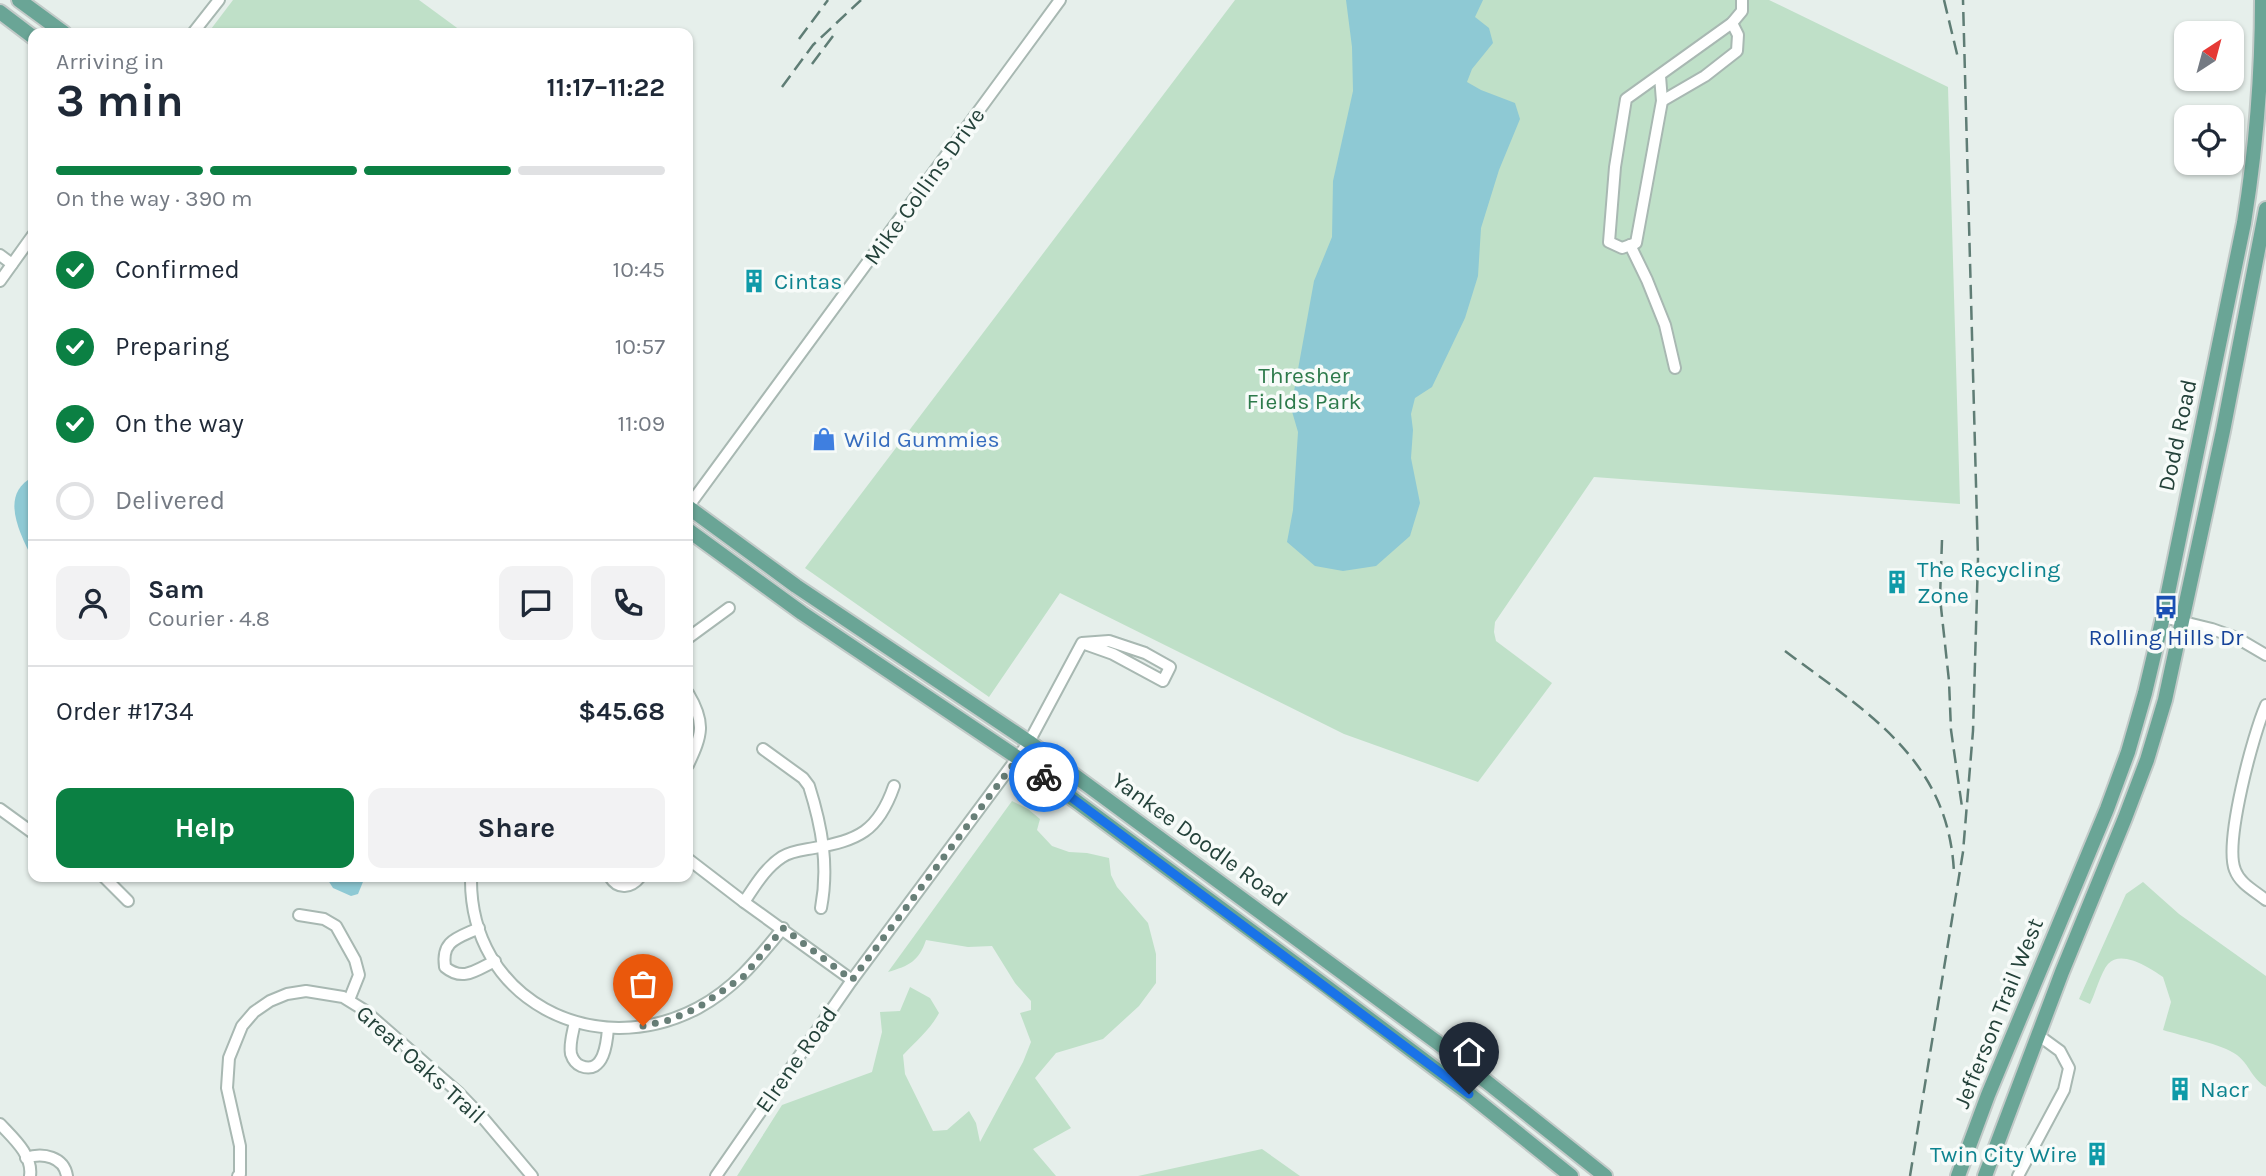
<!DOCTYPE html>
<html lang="en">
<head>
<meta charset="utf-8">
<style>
  body { margin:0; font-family:Karla,sans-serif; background:#f2f2f3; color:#1f2937; height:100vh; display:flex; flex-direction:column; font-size:26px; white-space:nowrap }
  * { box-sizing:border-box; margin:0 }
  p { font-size:23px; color:#747a83 }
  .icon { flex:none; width:38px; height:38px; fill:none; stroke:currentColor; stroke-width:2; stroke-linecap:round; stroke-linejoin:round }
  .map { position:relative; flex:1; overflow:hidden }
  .sheet { position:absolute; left:28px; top:28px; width:665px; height:854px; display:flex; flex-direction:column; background:#fff; border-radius:14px; box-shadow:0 2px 5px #0004 }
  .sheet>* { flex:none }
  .needle { width:46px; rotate:36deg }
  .buttons { position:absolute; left:2174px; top:21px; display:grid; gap:14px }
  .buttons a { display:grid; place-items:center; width:70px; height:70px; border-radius:14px; background:#fff; box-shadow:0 2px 5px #0004; font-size:35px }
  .pin { position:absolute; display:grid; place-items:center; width:60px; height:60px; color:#fff; margin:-72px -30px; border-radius:50% 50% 50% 0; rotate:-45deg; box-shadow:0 0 7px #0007 }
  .pin .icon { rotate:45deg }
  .courier { position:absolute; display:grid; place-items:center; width:70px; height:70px; margin:-35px; border:5px solid #1a73e8; border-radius:50%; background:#fff; color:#222; box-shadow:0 2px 9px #0007 }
  .head em { font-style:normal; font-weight:700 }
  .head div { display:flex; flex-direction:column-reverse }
  .head { display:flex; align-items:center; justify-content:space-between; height:119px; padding:0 28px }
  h1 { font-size:46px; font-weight:700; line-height:52px }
  .bar { display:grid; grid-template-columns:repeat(4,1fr); gap:10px 7px; align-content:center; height:84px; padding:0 28px }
  .bar i { height:9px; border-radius:5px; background:#e0e1e3 }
  .bar .current { background:#0b8043 }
  .bar p { grid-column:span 4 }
  .line { display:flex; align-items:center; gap:18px; padding:0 28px; border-top:2px solid #e0e1e3 }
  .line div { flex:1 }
  .round { display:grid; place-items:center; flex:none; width:74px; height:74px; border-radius:14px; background:#f2f2f3 }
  ol { padding:0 28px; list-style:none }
  li { display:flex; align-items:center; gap:21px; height:77px }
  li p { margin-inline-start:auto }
  li .icon { padding:7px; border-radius:50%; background:#0b8043; color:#fff; stroke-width:4 }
  li:last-child { color:#747a83 }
  li i { width:38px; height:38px; border:4px solid #e0e1e3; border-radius:50% }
  .cta { display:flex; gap:14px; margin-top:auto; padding:14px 28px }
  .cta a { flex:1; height:80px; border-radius:14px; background:#0b8043; color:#fff; font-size:28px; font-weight:700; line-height:80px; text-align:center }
  .cta a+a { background:#f2f2f3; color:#1f2937 }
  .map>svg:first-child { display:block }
  .green { fill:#bfe0c8 }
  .water { fill:#8ec9d4 }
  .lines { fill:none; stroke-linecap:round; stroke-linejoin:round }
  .minor-casing { stroke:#a8b8b2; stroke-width:14 }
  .major-casing { stroke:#c2cac8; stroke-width:18 }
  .minor { stroke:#fff; stroke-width:10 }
  .major { stroke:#6aa596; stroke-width:14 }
  .rail { stroke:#5f7d75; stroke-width:2.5; stroke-dasharray:14 7; stroke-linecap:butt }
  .done { stroke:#687f78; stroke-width:7; stroke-dasharray:0 12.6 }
  .route { stroke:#1a73e8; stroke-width:9 }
  .labels { text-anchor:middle; stroke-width:7; stroke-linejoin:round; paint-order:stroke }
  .street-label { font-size:23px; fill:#24423a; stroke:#f7fbf9 }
  .culture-label { font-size:23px; fill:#0d838f; stroke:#f7fbf9; text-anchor:start }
  .park-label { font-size:23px; fill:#2d7a4b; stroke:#f7fbf9 }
  .shop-label { font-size:23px; fill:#366cbe; stroke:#f7fbf9; text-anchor:start }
  .transit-label { font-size:23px; fill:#164399; stroke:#f7fbf9 }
</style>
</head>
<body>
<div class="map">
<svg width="2266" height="1176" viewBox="0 0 2266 1176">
  <rect width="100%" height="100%" fill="#e6efeb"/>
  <!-- green -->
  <g class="green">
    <polygon points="233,0 419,0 464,33 208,33"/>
    <polygon points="1235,0 1769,0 1948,87 1960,504 1594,477 1495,622 1494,632 1496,641 1552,683 1478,782 1344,734 1060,593 989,697 805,568"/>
    <path d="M1012,801L1028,809L1040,819L1037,830L1052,846L1069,852L1087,853L1109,858L1111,875L1117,887L1148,923L1156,954V983L1139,1006L1103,1039L1056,1053L1035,1078L1071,1128L1033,1149L1056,1176H737L782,1105L872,1072L882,1032L880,1012L900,1011L910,987L930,998L939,1013C930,1030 916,1041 903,1055L905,1074L933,1131L947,1130L969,1111L976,1123L980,1142L1023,1062L1031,1042L1020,1013L1031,1010V1001L1015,983L992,946L968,947L926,940C919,961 909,966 888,972Z"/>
    <path d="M2143,882L2179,914L2266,976V1087C2251,1078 2250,1065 2237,1055C2222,1044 2182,1036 2163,1030L2171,1002L2163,977C2151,969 2122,949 2108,964C2101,972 2095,994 2090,1004L2079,999L2126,894Z"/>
    <polygon points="1262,1149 1300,1176 1138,1176"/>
  </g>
  <!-- water -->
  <g class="water">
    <polygon points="1346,0 1483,0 1475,17 1489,28 1493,43 1472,69 1467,82 1481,90 1515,103 1520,119 1499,170 1481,228 1478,276 1465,318 1432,387 1415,398 1411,414 1413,430 1411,458 1420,503 1410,536 1376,566 1343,571 1315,566 1287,542 1293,510 1298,432 1291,408 1314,281 1332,237 1333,181 1353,91 1352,47"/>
    <path d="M33,477V560C18,530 0,494 33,477Z"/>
    <polygon points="326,877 365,877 358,894 351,896 333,888"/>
  </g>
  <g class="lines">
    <!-- minor casing -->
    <g class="minor-casing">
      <g id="minor">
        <polyline points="193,33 219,0"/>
        <polyline points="1660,76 1662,101 1636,243 1622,248 1609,242 1615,167 1626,99 1732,23 1742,11 1742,0"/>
        <polyline points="1662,101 1705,76 1737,51 1738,35 1732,23"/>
        <polyline points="1630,245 1647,280 1665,325 1675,368"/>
        <polyline points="0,255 12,264"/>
        <polyline points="0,281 33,235"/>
        <polyline points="688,507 1060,0"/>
        <polyline points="2163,617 2212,629 2237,638 2266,655"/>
        <polyline points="688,638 729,608"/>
        <path d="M688,693C706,723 702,735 688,765"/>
        <path d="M2266,705C2253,734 2224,843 2235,870C2240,884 2255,891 2266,900"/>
        <path d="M763,749L803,778L809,786C822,827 829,866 821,908"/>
        <polyline points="0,809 33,833"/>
        <polyline points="688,859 744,902 852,980"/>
        <polyline points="104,877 128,901"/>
        <path d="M471,877C469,999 594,1063 698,1008C735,988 757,960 783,928"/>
        <path d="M610,877C618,890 631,888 640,877"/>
        <path d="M744,902C755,886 765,868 782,857C791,851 804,850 814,848C858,840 878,832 894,786"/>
        <polyline points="299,915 324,919 336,926 355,960 359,975 349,1000"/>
        <path d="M479,928C458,938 441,940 445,967C463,982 476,970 495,961"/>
        <path d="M575,1022C573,1032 569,1044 571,1054C573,1060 576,1064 581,1066C604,1075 607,1042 608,1028"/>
        <path d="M0,1124C13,1138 33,1155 30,1176"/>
        <path d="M26,1158C43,1152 64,1157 67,1176"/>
        <polyline points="238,1176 240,1174 240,1146 227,1088 229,1058 242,1026 254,1012 270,1001 287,994 306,991 343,997 364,1010 459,1093 483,1118 532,1176"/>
        <polyline points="716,1176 852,980 1029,742 1082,643 1113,654 1163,681 1170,667 1145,653 1109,641 1082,643"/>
        <polyline points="2018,1176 2064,1090 2069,1068 2060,1051 2038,1035"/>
      </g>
    </g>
    <!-- major casing -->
    <g class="major-casing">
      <g id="major">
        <polyline points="19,0 64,33"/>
        <polyline points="0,12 33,37"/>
        <polyline points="688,507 796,586 1029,742 1438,1043 1605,1176"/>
        <polyline points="688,530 802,613 1018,758 1327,987 1469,1094 1571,1176"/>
        <path d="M1958,1176L1988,1095L2107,809L2128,752L2145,693L2163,617L2244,223C2256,149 2262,75 2262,0"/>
        <polyline points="1985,1176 2062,972 2125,818 2147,760 2165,700 2223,431 2266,209"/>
      </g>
    </g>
    <!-- minor -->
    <use href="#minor" class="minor"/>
    <!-- major -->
    <use href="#major" class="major"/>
    <!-- rail -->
    <g class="rail">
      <polyline points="1944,0 1958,58"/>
      <polyline points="799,39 828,0"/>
      <polyline points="812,64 833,36"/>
      <polyline points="782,87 813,45 861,0"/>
      <polyline points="1942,540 1940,598 1949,681 1951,730 1962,807"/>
      <path d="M1785,651C1866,712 1949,759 1954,873"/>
      <polyline points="1910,1176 1963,852 1973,731 1978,559 1963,0"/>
    </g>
  </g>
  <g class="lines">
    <!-- done -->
    <polyline class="done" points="643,1026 670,1020 699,1007 744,976 783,928 852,980 1018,758 1044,777"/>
    <!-- route -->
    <polyline class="route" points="1044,777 1469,1094"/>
  </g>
  <!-- icons -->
  <defs>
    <g id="building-bare" transform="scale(1.89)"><path d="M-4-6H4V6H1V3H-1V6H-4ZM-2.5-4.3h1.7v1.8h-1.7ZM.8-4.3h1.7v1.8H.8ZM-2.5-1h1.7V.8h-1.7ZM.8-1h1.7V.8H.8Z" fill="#0f9aa8" stroke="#f7fbf9" stroke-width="2.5" paint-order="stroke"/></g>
    <g id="shop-bare" transform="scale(1.89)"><path d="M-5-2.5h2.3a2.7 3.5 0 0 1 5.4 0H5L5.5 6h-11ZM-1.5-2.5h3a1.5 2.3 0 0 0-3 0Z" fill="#3f7fe0" stroke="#f7fbf9" stroke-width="2.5" paint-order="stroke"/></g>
    <g id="bus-bare" transform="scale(1.89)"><path d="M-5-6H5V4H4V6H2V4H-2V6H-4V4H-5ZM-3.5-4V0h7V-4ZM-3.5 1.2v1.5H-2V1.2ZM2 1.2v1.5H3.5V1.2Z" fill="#1a4fb4" stroke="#f7fbf9" stroke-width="2.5" paint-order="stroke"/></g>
  </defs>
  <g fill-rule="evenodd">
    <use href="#building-bare" x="754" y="281"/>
    <use href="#shop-bare" x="824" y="439"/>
    <use href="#building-bare" x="1897" y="582"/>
    <use href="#bus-bare" x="2166" y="607"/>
    <use href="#building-bare" x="2180" y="1089"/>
    <use href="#building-bare" x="2097" y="1154"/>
  </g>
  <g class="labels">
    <!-- street labels -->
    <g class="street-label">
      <text transform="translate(924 186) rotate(-54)" y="8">Mike Collins Drive</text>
      <text transform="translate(2177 435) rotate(-78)" y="8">Dodd Road</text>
      <text transform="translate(1200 839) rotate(36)" y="8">Yankee Doodle Road</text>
      <text transform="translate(1998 1013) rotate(-68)" y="8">Jefferson Trail West</text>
      <text transform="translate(796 1059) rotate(-55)" y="8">Elrene Road</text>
      <text transform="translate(421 1064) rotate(42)" y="8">Great Oaks Trail</text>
    </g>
    <!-- culture labels -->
    <g class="culture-label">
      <text x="774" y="289">Cintas</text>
      <text x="1917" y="577">The Recycling<tspan x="1917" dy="26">Zone</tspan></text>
      <text x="2200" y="1097">Nacr</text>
      <text x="2077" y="1162" text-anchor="end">Twin City Wire</text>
    </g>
    <!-- park labels -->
    <g class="park-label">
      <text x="1304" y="383">Thresher<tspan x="1304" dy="26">Fields Park</tspan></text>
    </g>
    <!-- shop labels -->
    <g class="shop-label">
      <text x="844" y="447">Wild Gummies</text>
    </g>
    <!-- transit labels -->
    <g class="transit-label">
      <text x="2166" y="645">Rolling Hills Dr</text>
    </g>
  </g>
</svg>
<div class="buttons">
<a><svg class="needle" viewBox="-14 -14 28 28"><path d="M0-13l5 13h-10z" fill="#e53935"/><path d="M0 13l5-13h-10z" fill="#747a83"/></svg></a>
<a><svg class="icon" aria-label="locate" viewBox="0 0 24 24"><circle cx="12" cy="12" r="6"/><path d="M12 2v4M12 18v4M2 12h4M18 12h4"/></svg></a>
</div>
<div class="pin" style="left:643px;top:1026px;background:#ea580c"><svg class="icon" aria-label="bag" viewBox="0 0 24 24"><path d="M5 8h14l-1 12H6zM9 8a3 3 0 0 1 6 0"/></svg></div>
<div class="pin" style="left:1469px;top:1094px;background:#1f2937"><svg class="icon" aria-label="home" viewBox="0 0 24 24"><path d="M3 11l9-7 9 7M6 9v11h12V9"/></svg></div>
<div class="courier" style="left:1044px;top:777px"><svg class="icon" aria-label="bike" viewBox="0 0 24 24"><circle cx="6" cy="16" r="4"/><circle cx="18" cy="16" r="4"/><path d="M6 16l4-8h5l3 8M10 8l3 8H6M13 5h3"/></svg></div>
<section class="sheet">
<div class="head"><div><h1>3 min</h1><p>Arriving in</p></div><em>11:17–11:22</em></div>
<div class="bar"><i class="current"></i><i class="current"></i><i class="current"></i><i></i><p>On the way · 390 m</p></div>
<ol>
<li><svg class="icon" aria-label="check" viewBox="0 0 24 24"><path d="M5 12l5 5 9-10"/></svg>Confirmed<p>10:45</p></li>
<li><svg class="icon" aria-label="check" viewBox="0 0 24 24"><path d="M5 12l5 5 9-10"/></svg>Preparing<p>10:57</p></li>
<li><svg class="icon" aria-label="check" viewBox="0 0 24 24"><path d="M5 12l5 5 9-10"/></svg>On the way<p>11:09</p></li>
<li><i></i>Delivered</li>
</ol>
<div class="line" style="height:126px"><a class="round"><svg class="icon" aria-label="person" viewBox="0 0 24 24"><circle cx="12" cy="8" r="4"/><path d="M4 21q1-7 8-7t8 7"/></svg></a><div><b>Sam</b><p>Courier · 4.8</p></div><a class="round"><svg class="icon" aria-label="chat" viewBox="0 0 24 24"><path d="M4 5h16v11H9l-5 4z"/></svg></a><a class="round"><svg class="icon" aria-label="phone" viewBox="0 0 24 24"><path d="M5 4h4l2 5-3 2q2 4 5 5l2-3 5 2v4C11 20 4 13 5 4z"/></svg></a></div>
<div class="line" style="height:91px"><div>Order #1734</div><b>$45.68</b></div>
<div class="cta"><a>Help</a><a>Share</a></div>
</section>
</div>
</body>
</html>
